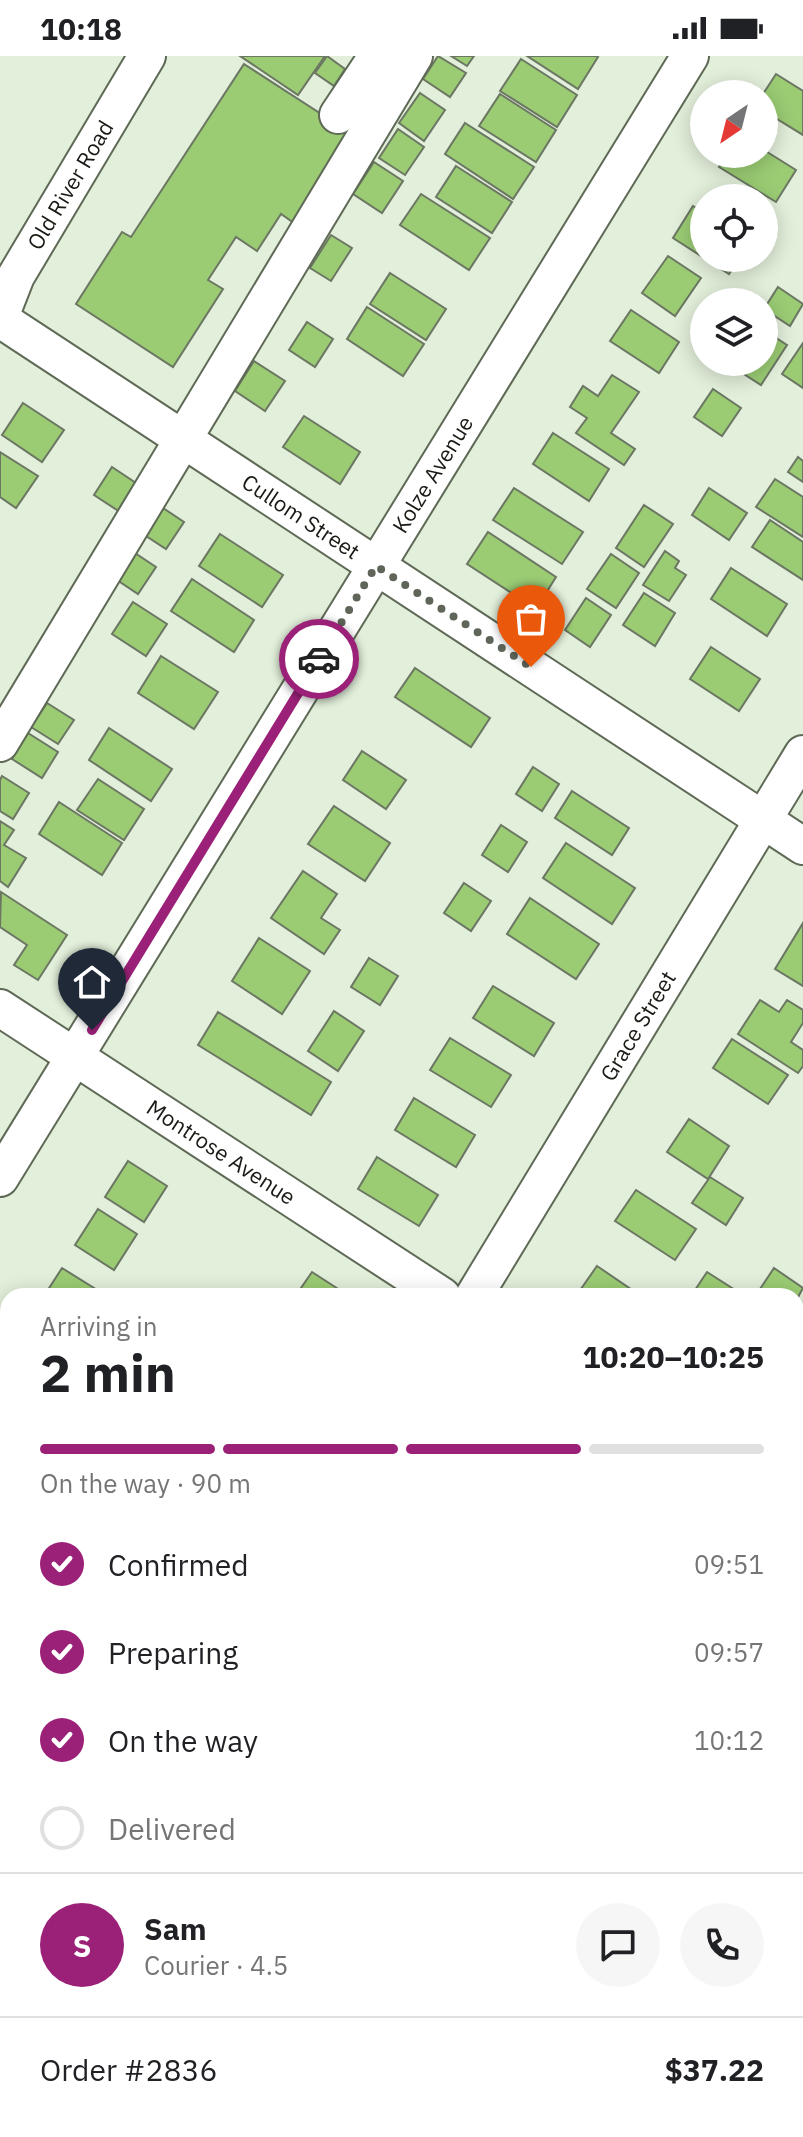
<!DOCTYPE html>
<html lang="en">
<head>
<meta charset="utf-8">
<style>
  body { margin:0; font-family:"IBM Plex Sans",sans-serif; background:#f6f6f6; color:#202124; height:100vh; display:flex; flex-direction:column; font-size:30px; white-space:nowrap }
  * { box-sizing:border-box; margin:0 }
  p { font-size:26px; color:#757577 }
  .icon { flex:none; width:44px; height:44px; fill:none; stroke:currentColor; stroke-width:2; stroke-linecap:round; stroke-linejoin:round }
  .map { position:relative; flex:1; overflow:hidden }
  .side { position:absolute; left:0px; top:1232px; width:804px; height:850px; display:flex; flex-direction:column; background:#fff; border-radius:24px 24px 0 0; box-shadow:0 4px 20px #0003 }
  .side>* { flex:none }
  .needle { width:52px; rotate:215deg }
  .buttons { position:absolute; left:690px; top:24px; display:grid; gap:16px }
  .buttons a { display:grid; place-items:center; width:88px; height:88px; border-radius:50%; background:#fff; box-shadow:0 4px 20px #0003; font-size:40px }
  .pin { position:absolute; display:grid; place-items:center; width:68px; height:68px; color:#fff; margin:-82px -34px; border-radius:50% 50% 50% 0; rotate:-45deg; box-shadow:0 0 8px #0007 }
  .pin .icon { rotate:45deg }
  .courier { position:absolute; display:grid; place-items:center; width:80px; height:80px; margin:-40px; border:6px solid #9b2178; border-radius:50%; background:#fff; color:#222; box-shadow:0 2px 10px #0007 }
  .summary em { font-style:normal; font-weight:700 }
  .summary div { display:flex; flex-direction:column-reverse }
  .summary { display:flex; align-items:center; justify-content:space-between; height:136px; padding:0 40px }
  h1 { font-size:52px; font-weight:700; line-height:60px }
  .bar { display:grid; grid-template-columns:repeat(4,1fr); gap:12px 8px; align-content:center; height:96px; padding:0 40px }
  .bar i { height:10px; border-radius:6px; background:#e0e0e0 }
  .bar .active { background:#9b2178 }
  .bar p { grid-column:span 4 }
  .line { display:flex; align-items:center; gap:20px; padding:0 40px; border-top:2px solid #e0e0e0 }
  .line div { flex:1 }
  .round { display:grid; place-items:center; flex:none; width:84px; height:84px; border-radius:42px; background:#f6f6f6 }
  ol { padding:0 40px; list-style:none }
  li { display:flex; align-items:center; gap:24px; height:88px }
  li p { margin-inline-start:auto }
  li .icon { padding:8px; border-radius:50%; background:#9b2178; color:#fff; stroke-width:4 }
  li:last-child { color:#757577 }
  li i { width:44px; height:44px; border:4px solid #e0e0e0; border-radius:50% }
  .status { display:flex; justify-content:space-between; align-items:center; height:56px; padding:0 40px; background:#fff; direction:ltr }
  .status svg { height:22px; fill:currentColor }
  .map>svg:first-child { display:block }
  .building { fill:#9bcc74; stroke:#6b7663; stroke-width:2 }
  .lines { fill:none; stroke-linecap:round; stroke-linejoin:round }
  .minor-casing { stroke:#5e6956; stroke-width:40 }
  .minor { stroke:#fff; stroke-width:36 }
  .done { stroke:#5f6659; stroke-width:8; stroke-dasharray:0 14.4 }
  .route { stroke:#9b2178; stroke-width:10 }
  .labels { text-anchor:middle; stroke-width:6; stroke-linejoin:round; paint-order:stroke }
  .street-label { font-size:22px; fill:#181c14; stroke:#e2efda }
</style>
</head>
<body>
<div class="status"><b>10:18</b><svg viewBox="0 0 49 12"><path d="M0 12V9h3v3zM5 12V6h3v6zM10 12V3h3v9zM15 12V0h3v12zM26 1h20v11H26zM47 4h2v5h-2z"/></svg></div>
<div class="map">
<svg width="803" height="2081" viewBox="0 0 803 2081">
  <rect width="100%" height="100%" fill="#e2efda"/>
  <!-- building -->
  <g class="building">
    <polygon points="240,0 325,0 298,39"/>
    <polygon points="327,0 345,13 334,30 315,17"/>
    <polygon points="438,0 466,17 450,41 423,23"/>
    <polygon points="451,0 474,0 467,10"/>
    <polygon points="527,0 596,0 598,1 578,33"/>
    <polygon points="521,3 577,39 557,71 500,35"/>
    <polygon points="244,8 352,78 294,167 281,158 257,195 236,181 208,224 223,233 173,311 76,248 122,176 131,181"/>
    <polygon points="776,18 803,35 803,79 764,55 763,38"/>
    <polygon points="420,37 445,54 424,85 399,67"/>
    <polygon points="500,38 556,74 536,106 479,70"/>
    <polygon points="465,67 534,111 513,143 445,98"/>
    <polygon points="398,73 424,91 405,119 379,102"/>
    <polygon points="764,94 796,114 776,146 719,111 727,98 764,98"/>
    <polygon points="374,106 403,125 382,157 353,138"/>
    <polygon points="456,110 512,146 492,177 436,141"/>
    <polygon points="421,138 490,182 469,214 400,169"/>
    <polygon points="693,150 704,157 704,202 739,202 729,218 673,182"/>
    <polygon points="331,179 352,192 331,225 310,212"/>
    <polygon points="668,200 701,222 675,260 642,237"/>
    <polygon points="390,217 446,253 426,284 370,248"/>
    <polygon points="778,231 803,248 790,270 764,253"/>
    <polygon points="367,251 424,288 403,320 347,283"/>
    <polygon points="631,254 679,286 659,317 610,285"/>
    <polygon points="307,266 333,283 315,311 289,294"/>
    <polygon points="764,274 787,289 761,329 733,311 737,306 764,306"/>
    <polygon points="803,287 803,332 782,318"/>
    <polygon points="254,305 285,325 265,355 235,335"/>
    <polygon points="612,319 639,336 611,377 635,393 624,409 576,377 587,362 570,351 583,330 598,340"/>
    <polygon points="713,333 741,352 722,380 694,361"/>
    <polygon points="23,347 64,374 42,406 2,379"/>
    <polygon points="304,360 360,396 340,428 283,391"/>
    <polygon points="553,377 609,413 589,445 533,408"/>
    <polygon points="0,396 38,420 16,452 0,441"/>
    <polygon points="798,401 803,405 803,426 788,416"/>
    <polygon points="112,411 142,431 123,458 94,439"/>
    <polygon points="775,423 803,441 803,481 756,451"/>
    <polygon points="514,432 583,476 562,508 493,464"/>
    <polygon points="709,432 747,457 729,484 692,459"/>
    <polygon points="644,449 673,468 644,511 616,492"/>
    <polygon points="163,452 184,466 166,493 146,480"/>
    <polygon points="770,464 803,486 803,524 752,491"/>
    <polygon points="488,476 556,521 536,553 467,508"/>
    <polygon points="220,478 283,519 262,551 199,510"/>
    <polygon points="665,495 679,505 675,512 686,519 669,545 643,529"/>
    <polygon points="135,497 156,511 138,538 117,524"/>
    <polygon points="611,498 639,517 616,552 587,533"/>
    <polygon points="731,512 787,548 767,580 711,543"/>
    <polygon points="192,523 254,564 234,596 171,555"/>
    <polygon points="644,537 675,557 655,590 623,569"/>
    <polygon points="586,542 611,559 590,591 565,574"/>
    <polygon points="133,546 167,568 146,600 112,578"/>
    <polygon points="711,591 760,623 739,655 690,623"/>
    <polygon points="161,600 218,636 194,673 138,637"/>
    <polygon points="415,612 490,662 471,691 395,641"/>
    <polygon points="47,647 74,664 58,688 31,671"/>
    <polygon points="109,672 172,713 151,745 89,704"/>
    <polygon points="28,677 58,696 42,722 12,703"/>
    <polygon points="362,695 406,724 386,753 343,724"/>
    <polygon points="533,711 559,728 542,755 516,738"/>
    <polygon points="2,720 29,737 13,763 0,755 0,724"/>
    <polygon points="98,723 144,753 124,784 77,754"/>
    <polygon points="572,735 629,772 612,799 555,762"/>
    <polygon points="59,746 122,787 102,819 39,778"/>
    <polygon points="334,750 390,787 365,825 308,788"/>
    <polygon points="0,765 14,774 4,789 26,802 8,831 0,825"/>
    <polygon points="501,769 527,786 508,816 482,799"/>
    <polygon points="566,787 635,832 612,868 543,822"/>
    <polygon points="303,815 337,838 321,862 340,874 324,898 271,862"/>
    <polygon points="464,827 491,845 471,875 444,857"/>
    <polygon points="1,836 67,879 38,924 14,909 27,889 0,871"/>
    <polygon points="530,842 599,888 576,923 507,878"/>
    <polygon points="803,867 803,930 775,913"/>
    <polygon points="259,882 310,915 282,958 232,925"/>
    <polygon points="369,902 398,920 380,949 351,931"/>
    <polygon points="493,930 554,967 534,1000 473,962"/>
    <polygon points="760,944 779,956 787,944 803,954 803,967 791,986 803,994 803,1010 798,1017 738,978"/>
    <polygon points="334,955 364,975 338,1015 308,995"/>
    <polygon points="218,956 331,1026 311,1059 198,989"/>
    <polygon points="450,982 511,1019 491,1051 430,1014"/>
    <polygon points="732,983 788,1019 768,1048 713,1012"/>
    <polygon points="414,1042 475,1079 456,1111 395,1074"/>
    <polygon points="689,1063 729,1090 708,1123 667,1096"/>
    <polygon points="377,1101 438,1139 419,1170 358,1133"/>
    <polygon points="128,1105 167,1130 144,1166 105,1141"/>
    <polygon points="710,1121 743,1142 726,1169 692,1147"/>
    <polygon points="636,1134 696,1173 675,1204 615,1165"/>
    <polygon points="98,1153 137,1178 114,1214 75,1189"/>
    <polygon points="597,1210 641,1240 576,1240"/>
    <polygon points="62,1212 102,1237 100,1240 44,1240"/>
    <polygon points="774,1212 803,1232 796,1245 796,1240 756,1239"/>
    <polygon points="312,1216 349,1240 314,1240 301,1232"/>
    <polygon points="707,1216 743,1239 743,1240 691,1240"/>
    <polygon points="796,1320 803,1325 803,1370 796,1365"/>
    <polygon points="0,1338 8,1343 8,1394 1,1405"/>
    <polygon points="796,1378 803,1383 803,1428 796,1424"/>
    <polygon points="796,1802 803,1806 802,1856 796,1853"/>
    <polygon points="67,2074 107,2074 117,2080 62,2081"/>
    <polygon points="162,2074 178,2074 188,2081 157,2081"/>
    <polygon points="342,2074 352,2074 363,2081 338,2081"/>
    <polygon points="609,2074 672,2074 668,2081 612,2081 607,2077"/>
  </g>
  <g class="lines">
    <!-- minor casing -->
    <g class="minor-casing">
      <g id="minor">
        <polyline points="338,59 376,2"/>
        <path id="s1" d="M0,261L16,220L147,0"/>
        <path id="s2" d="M0,263L803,790"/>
        <polyline points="0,687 414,0"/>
        <path id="s3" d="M0,952L442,1240"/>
        <path id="s4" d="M0,1122L690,0"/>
        <path id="s5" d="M474,1240L803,698"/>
        <polyline points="796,1472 803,1477"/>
        <polyline points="796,1596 803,1584"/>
        <polyline points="0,1776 8,1781"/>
        <polyline points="0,2015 8,2001"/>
        <polyline points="796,2045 803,2034"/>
        <polyline points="449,2074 460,2081"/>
        <polyline points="498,2081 503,2074"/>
        <polyline points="773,2081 778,2074"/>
      </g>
    </g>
    <!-- minor -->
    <use href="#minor" class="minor"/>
  </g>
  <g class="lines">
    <!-- done -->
    <polyline class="done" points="319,603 376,510 531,611"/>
    <!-- route -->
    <polyline class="route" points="92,974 319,603"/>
  </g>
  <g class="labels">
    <!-- street labels -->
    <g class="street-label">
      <text dy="8" stroke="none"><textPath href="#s1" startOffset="150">Old River Road</textPath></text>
      <text dy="8" stroke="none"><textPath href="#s4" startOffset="826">Kolze Avenue</textPath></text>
      <text dy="8" stroke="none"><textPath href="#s2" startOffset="360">Cullom Street</textPath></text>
      <text dy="8" stroke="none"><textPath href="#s5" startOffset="316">Grace Street</textPath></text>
      <text dy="8" stroke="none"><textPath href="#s3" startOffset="264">Montrose Avenue</textPath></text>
    </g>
  </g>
</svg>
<div class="buttons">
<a><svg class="needle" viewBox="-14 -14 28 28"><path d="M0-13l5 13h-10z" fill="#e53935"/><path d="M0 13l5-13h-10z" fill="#757577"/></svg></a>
<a><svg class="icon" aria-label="locate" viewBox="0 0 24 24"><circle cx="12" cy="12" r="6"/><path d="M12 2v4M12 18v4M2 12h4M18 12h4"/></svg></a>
<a><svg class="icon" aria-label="layers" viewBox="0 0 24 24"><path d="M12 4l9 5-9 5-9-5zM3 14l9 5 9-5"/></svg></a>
</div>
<div class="pin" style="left:531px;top:611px;background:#ea580c"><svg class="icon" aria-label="bag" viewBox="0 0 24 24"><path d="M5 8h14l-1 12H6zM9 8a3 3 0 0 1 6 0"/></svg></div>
<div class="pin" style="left:92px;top:974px;background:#1f2937"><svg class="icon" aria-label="home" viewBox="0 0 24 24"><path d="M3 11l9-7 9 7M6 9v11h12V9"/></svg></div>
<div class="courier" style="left:319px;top:603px"><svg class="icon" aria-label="car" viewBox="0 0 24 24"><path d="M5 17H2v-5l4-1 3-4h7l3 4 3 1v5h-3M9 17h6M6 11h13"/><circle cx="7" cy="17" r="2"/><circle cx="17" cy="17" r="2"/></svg></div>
<section class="side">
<div class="summary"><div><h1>2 min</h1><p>Arriving in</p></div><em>10:20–10:25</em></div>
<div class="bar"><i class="active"></i><i class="active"></i><i class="active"></i><i></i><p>On the way · 90 m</p></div>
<ol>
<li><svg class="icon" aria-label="check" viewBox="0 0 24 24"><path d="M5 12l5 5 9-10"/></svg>Confirmed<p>09:51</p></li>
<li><svg class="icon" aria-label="check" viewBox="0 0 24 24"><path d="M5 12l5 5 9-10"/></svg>Preparing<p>09:57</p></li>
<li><svg class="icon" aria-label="check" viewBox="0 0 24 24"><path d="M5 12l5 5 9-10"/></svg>On the way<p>10:12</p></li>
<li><i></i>Delivered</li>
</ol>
<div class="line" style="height:144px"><b class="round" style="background:#9b2178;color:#fff">S</b><div><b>Sam</b><p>Courier · 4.5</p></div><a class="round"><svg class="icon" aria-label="chat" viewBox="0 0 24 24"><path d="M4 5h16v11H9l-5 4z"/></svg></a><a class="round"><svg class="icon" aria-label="phone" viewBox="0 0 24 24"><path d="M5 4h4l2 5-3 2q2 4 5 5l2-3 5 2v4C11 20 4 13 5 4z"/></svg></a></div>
<div class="line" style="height:104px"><div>Order #2836</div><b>$37.22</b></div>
</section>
</div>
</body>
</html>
